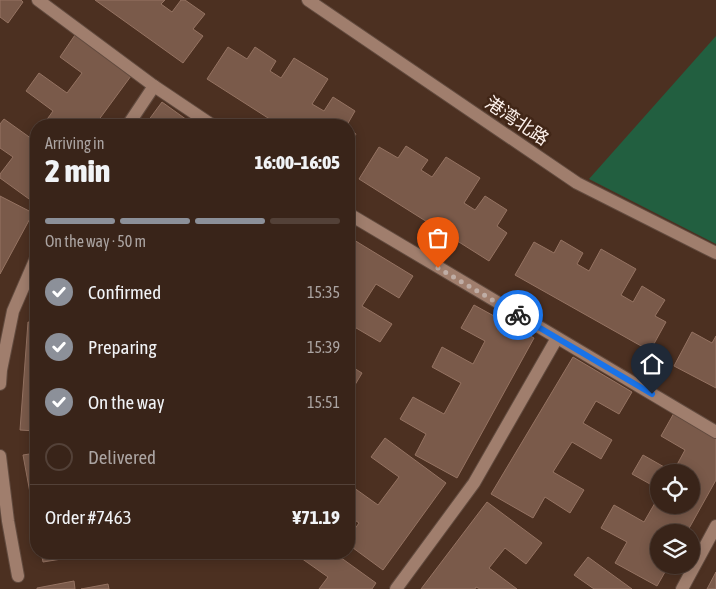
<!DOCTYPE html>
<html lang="en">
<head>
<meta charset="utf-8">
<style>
  body { margin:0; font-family:"Asap Condensed","Noto Sans SC",sans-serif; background:#402c22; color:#f1f3f6; height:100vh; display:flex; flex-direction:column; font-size:19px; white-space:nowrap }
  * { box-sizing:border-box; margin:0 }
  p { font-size:16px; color:#aba4a2 }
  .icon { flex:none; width:28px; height:28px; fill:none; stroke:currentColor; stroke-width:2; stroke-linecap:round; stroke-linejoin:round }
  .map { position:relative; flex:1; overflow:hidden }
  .details { position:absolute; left:30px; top:119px; width:325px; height:440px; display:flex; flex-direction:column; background:#392419; border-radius:20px; box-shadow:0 2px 12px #0003,0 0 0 1px #534138 }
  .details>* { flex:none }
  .buttons { position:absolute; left:650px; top:464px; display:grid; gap:10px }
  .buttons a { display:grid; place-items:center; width:50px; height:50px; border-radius:50%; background:#392419; box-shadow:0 2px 12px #0003,0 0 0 1px #534138; font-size:25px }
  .pin { position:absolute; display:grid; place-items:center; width:42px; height:42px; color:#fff; margin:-51px -21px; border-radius:50% 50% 50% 0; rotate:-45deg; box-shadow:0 0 5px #0007 }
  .pin .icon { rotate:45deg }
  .courier { position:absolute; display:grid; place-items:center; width:50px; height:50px; margin:-25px; border:4px solid #1a73e8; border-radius:50%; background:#fff; color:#222; box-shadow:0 1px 6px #0007 }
  .headline em { font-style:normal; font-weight:800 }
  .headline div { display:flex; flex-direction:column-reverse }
  .headline { display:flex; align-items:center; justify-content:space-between; height:85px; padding:0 15px }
  h1 { font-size:32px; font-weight:800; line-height:38px }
  .bar { display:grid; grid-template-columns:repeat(4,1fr); gap:8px 5px; align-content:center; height:60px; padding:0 15px }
  .bar i { height:6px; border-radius:4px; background:#534138 }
  .bar .selected { background:#8c9099 }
  .bar p { grid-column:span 4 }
  .line { display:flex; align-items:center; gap:12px; padding:0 15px; border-top:1px solid #534138 }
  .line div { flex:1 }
  ol { padding:0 15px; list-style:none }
  li { display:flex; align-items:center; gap:15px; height:55px }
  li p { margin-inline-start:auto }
  li .icon { padding:5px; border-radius:50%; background:#8c9099; color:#fff; stroke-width:4 }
  li:last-child { color:#aba4a2 }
  li i { width:28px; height:28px; border:2px solid #534138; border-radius:50% }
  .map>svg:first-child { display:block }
  .green { fill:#225f40 }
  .building { fill:#7a5a4a; stroke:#957362 }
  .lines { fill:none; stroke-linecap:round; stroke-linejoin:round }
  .minor-casing { stroke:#624b3f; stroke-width:14 }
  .minor { stroke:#a07e6d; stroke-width:12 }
  .done { stroke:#bfada5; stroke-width:5; stroke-dasharray:0 9 }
  .route { stroke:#1a73e8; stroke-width:6 }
  .labels { text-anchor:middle; stroke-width:5; stroke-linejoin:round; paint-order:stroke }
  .street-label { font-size:18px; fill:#fdf1ec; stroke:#412617 }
</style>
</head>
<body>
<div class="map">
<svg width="716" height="589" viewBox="0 0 716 589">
  <rect width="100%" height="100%" fill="#4c3021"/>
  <!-- green -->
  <polygon class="green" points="716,36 716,244 589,179"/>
  <!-- building -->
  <g class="building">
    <polygon points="0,0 21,0 23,2 8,23 0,17"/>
    <polygon points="95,0 165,0 161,4 172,12 181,0 185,0 205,14 193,29 203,36 183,63"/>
    <polygon points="75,35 131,76 95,125 43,125 53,111 26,91 39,73 67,93 82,73 60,57"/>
    <polygon points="228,47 247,59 255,47 276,61 270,71 281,78 294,58 328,79 312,104 324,111 333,97 355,111 347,125 279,125 207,79"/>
    <polygon points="162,102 194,125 145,125"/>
    <polygon points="4,119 32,139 36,134 36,204 0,178 0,174 13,157 0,148 0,124"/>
    <polygon points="349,129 356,134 349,145"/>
    <polygon points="406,146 428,160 421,170 432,177 446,157 480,178 464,203 475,210 485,196 507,210 497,226 507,233 489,261 359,179 379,147 398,158"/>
    <polygon points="0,196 33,213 0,274"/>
    <polygon points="354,240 413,276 399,298 376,284 362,306 392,324 380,342 351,325 349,329 349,249"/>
    <polygon points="561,240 583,253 577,264 589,271 601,249 636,269 621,295 633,302 642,286 665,300 655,316 666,322 650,351 515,275 534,242 554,253"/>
    <polygon points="474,305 534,338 457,478 415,455 426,434 400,419 413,397 444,414 461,383 432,367 442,347 473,364 485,341 461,328"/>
    <polygon points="28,322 36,323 36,431 20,430"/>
    <polygon points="692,332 712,343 716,336 716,388 674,366"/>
    <polygon points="573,357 632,392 619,414 596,401 583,423 612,440 601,459 572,442 553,472 584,490 570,513 545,497 533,518 491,494"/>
    <polygon points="349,365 362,373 349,395"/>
    <polygon points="674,413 716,436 716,480 687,532 659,532 659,565 669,565 657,586 615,563 627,542 601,528 614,505 644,522 659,496 659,505 691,505 691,472 659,472 659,489 632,474 643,455 673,472 685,450 661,436"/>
    <polygon points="385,438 446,483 383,570 349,545 349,537 359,523 349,516 349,486 350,485 378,505 399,477 371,457"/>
    <polygon points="36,453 36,525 23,455"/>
    <polygon points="487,502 542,543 526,564 505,548 489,568 517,589 480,589 476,587 475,589 421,589"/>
    <polygon points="41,552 79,552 80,556 43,562"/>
    <polygon points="304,552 333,552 376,583 372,589 319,589 328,577 301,558"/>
    <polygon points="588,557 632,589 594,589 574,575"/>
    <polygon points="716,572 716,589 707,589"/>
    <polygon points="74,581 75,589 37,589 37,588"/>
    <polygon points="108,584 109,589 81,589"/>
  </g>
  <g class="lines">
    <!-- minor casing -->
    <g class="minor-casing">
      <g id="minor">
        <polyline points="38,0 154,86 212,125"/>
        <polyline points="308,0 577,183 716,253"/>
        <polyline points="128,125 154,86"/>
        <polyline points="349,214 716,432"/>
        <polyline points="0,384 1,370 13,311 36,258"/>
        <polyline points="0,456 8,521 18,576"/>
        <polyline points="396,589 474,483 557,338"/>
        <polyline points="682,589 716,526"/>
      </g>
    </g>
    <!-- minor -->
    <use href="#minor" class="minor"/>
  </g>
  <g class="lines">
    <!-- done -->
    <polyline class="done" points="438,268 518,315"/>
    <!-- route -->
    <polyline class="route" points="518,315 652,394"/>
  </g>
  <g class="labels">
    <!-- street labels -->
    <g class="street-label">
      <text transform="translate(517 121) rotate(34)" y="6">港湾北路</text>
    </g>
  </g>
</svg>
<div class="buttons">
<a><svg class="icon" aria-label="locate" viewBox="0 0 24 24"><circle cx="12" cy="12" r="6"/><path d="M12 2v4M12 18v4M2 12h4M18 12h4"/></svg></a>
<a><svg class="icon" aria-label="layers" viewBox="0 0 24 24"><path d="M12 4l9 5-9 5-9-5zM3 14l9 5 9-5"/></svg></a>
</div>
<div class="pin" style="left:438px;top:268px;background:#ea580c"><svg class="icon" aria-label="bag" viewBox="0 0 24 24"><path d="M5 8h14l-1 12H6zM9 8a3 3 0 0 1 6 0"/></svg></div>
<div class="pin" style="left:652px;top:394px;background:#1f2937"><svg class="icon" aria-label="home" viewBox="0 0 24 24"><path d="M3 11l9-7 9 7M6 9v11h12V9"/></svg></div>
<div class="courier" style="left:518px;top:315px"><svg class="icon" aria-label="bike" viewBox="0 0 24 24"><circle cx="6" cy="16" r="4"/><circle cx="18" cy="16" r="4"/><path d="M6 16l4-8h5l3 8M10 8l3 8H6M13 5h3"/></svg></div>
<section class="details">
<div class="headline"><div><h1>2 min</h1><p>Arriving in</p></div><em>16:00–16:05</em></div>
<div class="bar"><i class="selected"></i><i class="selected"></i><i class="selected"></i><i></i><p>On the way · 50 m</p></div>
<ol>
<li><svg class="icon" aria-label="check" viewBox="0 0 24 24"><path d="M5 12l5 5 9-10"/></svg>Confirmed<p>15:35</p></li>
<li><svg class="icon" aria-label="check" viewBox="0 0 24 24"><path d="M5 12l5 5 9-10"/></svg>Preparing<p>15:39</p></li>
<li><svg class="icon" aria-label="check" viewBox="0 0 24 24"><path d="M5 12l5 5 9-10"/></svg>On the way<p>15:51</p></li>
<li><i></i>Delivered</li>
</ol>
<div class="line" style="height:65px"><div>Order #7463</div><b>¥71.19</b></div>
</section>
</div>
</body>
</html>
